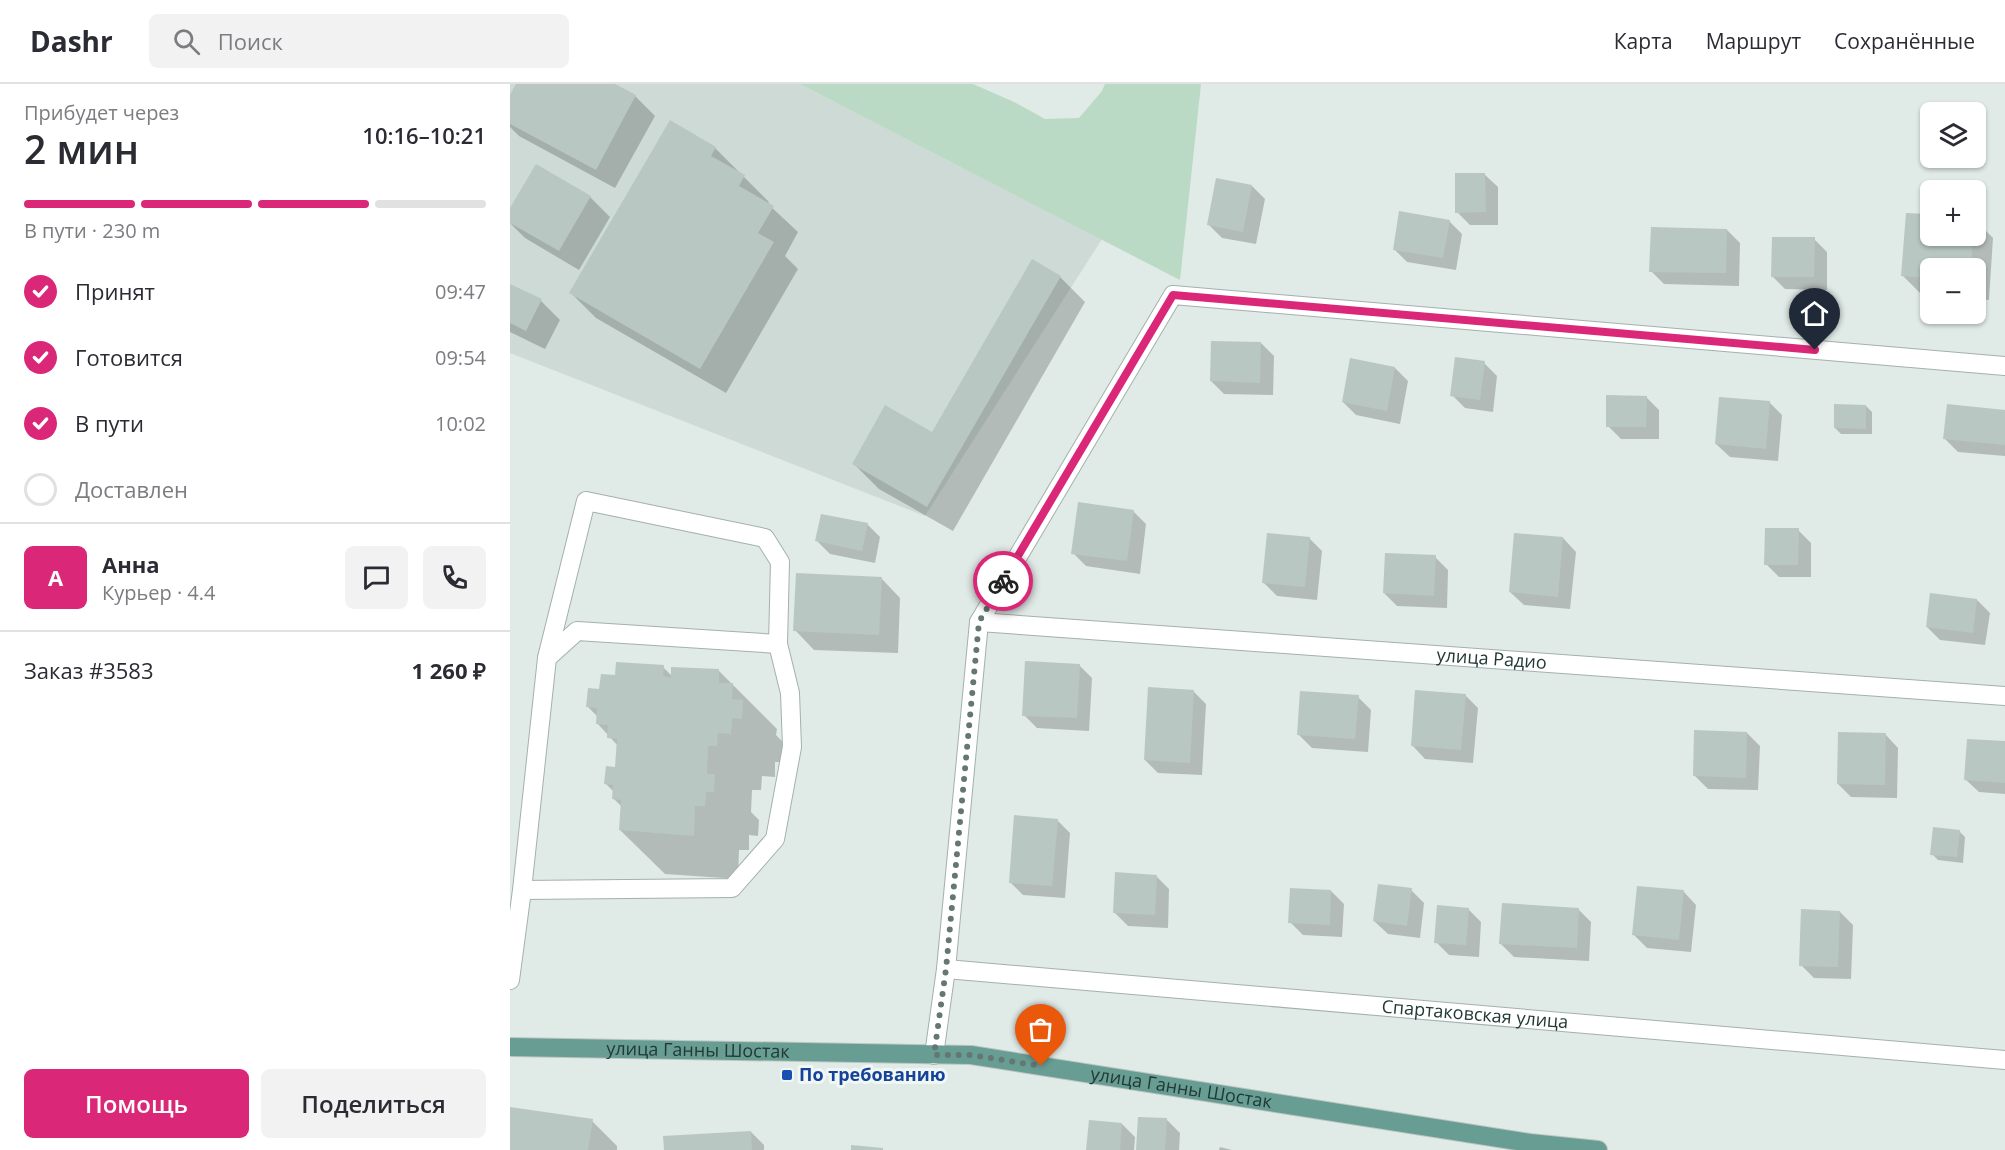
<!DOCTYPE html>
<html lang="ru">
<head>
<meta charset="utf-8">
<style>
  body { margin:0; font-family:"Open Sans",sans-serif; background:#f2f2f3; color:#2b2b33; height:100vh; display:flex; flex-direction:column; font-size:22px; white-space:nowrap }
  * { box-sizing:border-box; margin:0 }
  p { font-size:20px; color:#7c7c81 }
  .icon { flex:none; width:33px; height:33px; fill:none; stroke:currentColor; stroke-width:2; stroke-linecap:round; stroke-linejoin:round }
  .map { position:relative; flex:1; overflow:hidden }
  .panel { display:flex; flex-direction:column; background:#fff; width:510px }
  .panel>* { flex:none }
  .fabs { position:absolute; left:1410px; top:18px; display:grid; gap:12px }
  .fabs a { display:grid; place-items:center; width:66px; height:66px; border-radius:9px; background:#fff; box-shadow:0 2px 4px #0004; font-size:30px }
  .pin { position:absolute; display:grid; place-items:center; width:51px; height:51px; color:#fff; margin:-62px -26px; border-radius:50% 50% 50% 0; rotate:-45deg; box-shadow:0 0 6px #0007 }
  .pin .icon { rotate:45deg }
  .courier { position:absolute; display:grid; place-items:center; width:60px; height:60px; margin:-30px; border:4px solid #db2777; border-radius:50%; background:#fff; color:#222; box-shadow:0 2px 8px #0007 }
  .headline em { font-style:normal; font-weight:600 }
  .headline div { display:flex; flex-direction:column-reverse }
  .headline { display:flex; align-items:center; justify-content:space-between; height:102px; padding:0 24px }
  h1 { font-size:39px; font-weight:600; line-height:45px }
  .bar { display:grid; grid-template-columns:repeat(4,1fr); gap:9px 6px; align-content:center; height:72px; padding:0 24px }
  .bar i { height:8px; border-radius:4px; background:#e1e1e2 }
  .bar .selected { background:#db2777 }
  .bar p { grid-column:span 4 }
  .line { display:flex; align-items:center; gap:15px; padding:0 24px; border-top:2px solid #e1e1e2 }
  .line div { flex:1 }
  .round { display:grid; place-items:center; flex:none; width:63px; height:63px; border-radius:9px; background:#f2f2f3 }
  ol { padding:0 24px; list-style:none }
  li { display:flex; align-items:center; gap:18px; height:66px }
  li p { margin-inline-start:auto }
  li .icon { padding:6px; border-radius:50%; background:#db2777; color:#fff; stroke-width:4 }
  li:last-child { color:#7c7c81 }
  li i { width:33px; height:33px; border:3px solid #e1e1e2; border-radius:50% }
  .primary-button { display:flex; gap:12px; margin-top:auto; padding:12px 24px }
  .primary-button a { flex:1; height:69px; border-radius:9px; background:#db2777; color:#fff; font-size:24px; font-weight:600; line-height:69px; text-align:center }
  .primary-button a+a { background:#f2f2f3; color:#2b2b33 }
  header { display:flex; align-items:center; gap:36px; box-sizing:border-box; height:84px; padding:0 30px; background:#fff; border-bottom:2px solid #e1e1e2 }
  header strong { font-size:28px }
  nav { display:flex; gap:33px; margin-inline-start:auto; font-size:21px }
  .search { width:420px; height:54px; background:#f2f2f3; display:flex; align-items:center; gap:15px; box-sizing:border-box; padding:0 21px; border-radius:9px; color:#7c7c81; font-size:22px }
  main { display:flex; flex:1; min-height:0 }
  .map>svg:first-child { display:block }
  .built { fill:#cedad5 }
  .green { fill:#badac5 }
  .shadow { fill:#0003 }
  .building { fill:#b8c7c2 }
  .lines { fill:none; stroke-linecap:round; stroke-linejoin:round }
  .minor-casing { stroke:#a3b1ad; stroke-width:20 }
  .major-casing { stroke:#bdc4c2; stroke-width:20 }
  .minor { stroke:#fff; stroke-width:18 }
  .major { stroke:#679d93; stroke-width:18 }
  .done { stroke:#647773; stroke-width:6; stroke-dasharray:0 10.8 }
  .route { stroke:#db2777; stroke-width:8 }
  .transit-dot { fill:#1a4fb4; stroke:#f0f7f4; stroke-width:2 }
  .labels { text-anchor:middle; stroke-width:6; stroke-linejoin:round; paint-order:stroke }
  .street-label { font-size:18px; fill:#223935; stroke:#f0f7f4 }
  .transit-label { font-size:18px; font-weight:bold; fill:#164399; stroke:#f0f7f4; text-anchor:start }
</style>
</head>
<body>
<header>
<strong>Dashr</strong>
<div class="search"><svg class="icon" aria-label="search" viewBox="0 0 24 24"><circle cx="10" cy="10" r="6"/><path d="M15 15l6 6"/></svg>Поиск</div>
<nav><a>Карта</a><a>Маршрут</a><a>Сохранённые</a></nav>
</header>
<main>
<section class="panel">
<div class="headline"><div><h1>2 мин</h1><p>Прибудет через</p></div><em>10:16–10:21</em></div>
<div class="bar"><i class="selected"></i><i class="selected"></i><i class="selected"></i><i></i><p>В пути · 230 m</p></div>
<ol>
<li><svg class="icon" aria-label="check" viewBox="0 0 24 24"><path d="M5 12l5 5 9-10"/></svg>Принят<p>09:47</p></li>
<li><svg class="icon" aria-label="check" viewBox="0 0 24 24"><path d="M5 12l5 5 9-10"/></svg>Готовится<p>09:54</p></li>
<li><svg class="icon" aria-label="check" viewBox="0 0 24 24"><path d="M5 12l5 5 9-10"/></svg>В пути<p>10:02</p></li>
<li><i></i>Доставлен</li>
</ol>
<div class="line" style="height:108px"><b class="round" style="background:#db2777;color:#fff">А</b><div><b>Анна</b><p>Курьер · 4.4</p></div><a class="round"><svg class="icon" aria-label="chat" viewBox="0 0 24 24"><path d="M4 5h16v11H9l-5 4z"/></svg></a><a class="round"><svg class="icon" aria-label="phone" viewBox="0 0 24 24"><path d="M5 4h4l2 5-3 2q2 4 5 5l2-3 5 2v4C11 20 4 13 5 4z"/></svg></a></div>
<div class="line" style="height:78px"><div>Заказ #3583</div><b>1 260 ₽</b></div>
<div class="primary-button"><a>Помощь</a><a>Поделиться</a></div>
</section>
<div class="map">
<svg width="1495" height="1066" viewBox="0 0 1495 1066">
  <rect width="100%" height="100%" fill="#e0eae6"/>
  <!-- built -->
  <polygon class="built" points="0,0 290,0 592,155 415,432 0,269"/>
  <!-- green -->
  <polygon class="green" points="290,0 463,0 504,18 535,35 569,34 592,7 595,0 691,0 670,196"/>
  <!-- shadow -->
  <g class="shadow">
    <polygon points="8,0 102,0 125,12 145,32 105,104 9,52 0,43 0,14"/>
    <polygon points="205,64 259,118 258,120 288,148 275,172 288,185 216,309 86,234 61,209"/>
    <polygon points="974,90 988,103 988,141 960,141 947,128"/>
    <polygon points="742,102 755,115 746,160 712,154 699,141"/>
    <polygon points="80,113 100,133 69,186 15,154 0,139 0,127"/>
    <polygon points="1397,130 1420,132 1420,152 1466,152 1466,137 1483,154 1479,216 1466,215 1466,184 1420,184 1420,212 1412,211 1393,192"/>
    <polygon points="939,137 952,150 946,186 897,178 884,165"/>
    <polygon points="1217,146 1230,159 1229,202 1154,200 1141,187"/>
    <polygon points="1304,155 1317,168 1317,206 1275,205 1262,192"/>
    <polygon points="550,193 575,218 443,447 369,405 344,380 423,350"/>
    <polygon points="0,201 31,217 50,236 35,265 0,248"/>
    <polygon points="751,259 764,272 763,311 714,310 701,297"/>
    <polygon points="841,276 885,284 898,297 890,340 846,331 833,318"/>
    <polygon points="974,279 987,292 983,328 955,324 942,311"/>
    <polygon points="1136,313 1149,326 1149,355 1111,355 1098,342"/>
    <polygon points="1259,318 1272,331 1268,377 1220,373 1206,360"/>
    <polygon points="1438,321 1495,327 1495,372 1448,368 1435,355"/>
    <polygon points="1356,322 1362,328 1362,350 1331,350 1325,344"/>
    <polygon points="623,427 636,440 630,490 576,482 563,469"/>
    <polygon points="357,440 370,453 365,479 320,470 307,457"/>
    <polygon points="1288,446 1301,459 1301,493 1269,493 1256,480"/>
    <polygon points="799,454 812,467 807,516 767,512 754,499"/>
    <polygon points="1053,454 1066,468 1060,525 1014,521 1000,508"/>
    <polygon points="925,473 938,486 937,524 887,522 874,509"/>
    <polygon points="371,494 390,514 388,569 304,566 285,546"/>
    <polygon points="1467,516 1480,529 1475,561 1430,556 1417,543"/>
    <polygon points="569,581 582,594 579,647 527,644 514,631"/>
    <polygon points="153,583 162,592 209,587 267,645 266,651 277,662 276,678 265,678 265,693 252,692 251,706 242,706 241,728 249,736 248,752 239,751 239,766 229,766 228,795 155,790 110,746 112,723 104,715 104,708 96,700 106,684 108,662 87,639 88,633 78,623 91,607 106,593"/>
    <polygon points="683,607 696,620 692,691 648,689 635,676"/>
    <polygon points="955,611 968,624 963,679 915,675 902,661"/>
    <polygon points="848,613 861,626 858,668 802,664 789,651"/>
    <polygon points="1237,649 1250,662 1248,706 1198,705 1185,692"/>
    <polygon points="1375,650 1388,664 1387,714 1341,713 1328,700"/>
    <polygon points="1458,656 1495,659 1495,710 1469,708 1455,695"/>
    <polygon points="547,736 560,749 555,814 513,811 500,798"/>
    <polygon points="1449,747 1455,753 1453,779 1428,776 1422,770"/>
    <polygon points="646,792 659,805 658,844 618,842 605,829"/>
    <polygon points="901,806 914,819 910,854 878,850 864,837"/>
    <polygon points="821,807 834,820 832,853 793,851 780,838"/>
    <polygon points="1173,807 1186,821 1181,868 1137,864 1124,851"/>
    <polygon points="958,825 971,838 969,873 939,871 926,858"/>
    <polygon points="1068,825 1081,838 1079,877 1004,873 991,860"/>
    <polygon points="1330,828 1343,841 1341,895 1304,894 1291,881"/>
    <polygon points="0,1031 82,1037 107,1062 107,1066 0,1066"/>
    <polygon points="657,1036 670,1049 669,1066 627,1066"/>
    <polygon points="612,1040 625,1053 624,1066 578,1066"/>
    <polygon points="241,1048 254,1061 254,1066 156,1066"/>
    <polygon points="710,1063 722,1066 709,1066"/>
  </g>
  <!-- building -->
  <g class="building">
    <polygon points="6,0 105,0 126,11 86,86 0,40 0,11"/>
    <polygon points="160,36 206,63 201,72 235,91 229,102 264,122 248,149 264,158 190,285 59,209"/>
    <polygon points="26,80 81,112 49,167 0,139 0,124"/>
    <polygon points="945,89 975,89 976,128 945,129"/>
    <polygon points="706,94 742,101 733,148 697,141"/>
    <polygon points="889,127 940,136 933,174 883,166"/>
    <polygon points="1396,129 1420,130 1420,152 1463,152 1461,184 1420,184 1420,194 1391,192"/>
    <polygon points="1141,143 1217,145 1216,189 1139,188"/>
    <polygon points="1262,153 1305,153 1304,193 1261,193"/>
    <polygon points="522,175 551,192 417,423 342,380 375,321 422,348"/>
    <polygon points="0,200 32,215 16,247 0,239"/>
    <polygon points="701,257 751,258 750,299 700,297"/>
    <polygon points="945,273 975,277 970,316 940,312"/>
    <polygon points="840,274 885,283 877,327 832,318"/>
    <polygon points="1096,311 1137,312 1136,343 1096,343"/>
    <polygon points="1209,313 1260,317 1256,365 1205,360"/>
    <polygon points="1324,320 1356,321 1356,345 1324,344"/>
    <polygon points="1437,320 1495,326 1495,361 1433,355"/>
    <polygon points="568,418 624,426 617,477 561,470"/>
    <polygon points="311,430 358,439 352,467 305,457"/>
    <polygon points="1255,444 1289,444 1288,481 1254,481"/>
    <polygon points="757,449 800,453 795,503 752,499"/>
    <polygon points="1004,449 1053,453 1048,513 999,508"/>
    <polygon points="875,469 926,471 924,512 873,509"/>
    <polygon points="286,489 372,493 369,551 283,547"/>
    <polygon points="1420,509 1467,515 1463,549 1416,543"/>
    <polygon points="515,577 570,580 567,634 512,632"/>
    <polygon points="106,578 154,581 153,592 161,594 161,583 209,585 209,599 223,599 222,615 233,616 232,635 222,634 221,650 208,649 207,662 198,662 197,690 205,690 204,708 196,708 195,722 185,722 184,752 109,746 111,716 102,715 103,701 94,700 96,682 105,683 107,655 97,654 98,641 86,640 87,624 76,623 78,604 89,605 91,590 105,591"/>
    <polygon points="638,603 684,606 680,679 634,676"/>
    <polygon points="905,606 956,610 951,666 901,662"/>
    <polygon points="790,607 849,611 845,655 787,651"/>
    <polygon points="1184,646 1237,648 1236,694 1183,692"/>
    <polygon points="1328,648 1376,649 1375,701 1327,700"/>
    <polygon points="1457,655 1495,657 1495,699 1454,696"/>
    <polygon points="504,731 548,735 542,802 499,799"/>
    <polygon points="1423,743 1450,746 1447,773 1420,771"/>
    <polygon points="605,788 647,791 645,831 603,829"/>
    <polygon points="868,800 902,804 897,842 863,837"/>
    <polygon points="1127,802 1174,806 1169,856 1122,851"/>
    <polygon points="780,804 821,806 820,841 778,839"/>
    <polygon points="992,819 1069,824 1067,864 989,860"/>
    <polygon points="927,821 959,824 956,861 924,859"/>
    <polygon points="1291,825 1330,827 1328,883 1289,882"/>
    <polygon points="0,1023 83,1035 78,1066 0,1066"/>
    <polygon points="628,1033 657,1034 655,1066 626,1066"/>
    <polygon points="579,1036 612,1039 610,1066 576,1066"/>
    <polygon points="241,1047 242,1066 154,1066 153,1052"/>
    <polygon points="341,1061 373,1064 373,1066 341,1066"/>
  </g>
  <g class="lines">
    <!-- minor casing -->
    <g class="minor-casing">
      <g id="minor">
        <path id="s1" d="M469,538L1495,612"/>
        <polyline points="37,574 67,547 268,560"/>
        <path id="s2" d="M436,885L1495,976"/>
        <polyline points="0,896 12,806 37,574 76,417 255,454 270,478 268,560 280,609 282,663 265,755 222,804 12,806"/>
        <polyline points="424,971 436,885 469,538 663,211 1495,282"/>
      </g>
    </g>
    <!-- major casing -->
    <g class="major-casing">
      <g id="major">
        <path id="s3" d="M0,963L461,971L1020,1059L1088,1066"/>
      </g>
    </g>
    <!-- minor -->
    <use href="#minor" class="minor"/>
    <!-- major -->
    <use href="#major" class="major"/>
  </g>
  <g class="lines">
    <!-- done -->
    <polyline class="done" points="493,497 469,538 436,885 424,971 461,971 531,982"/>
    <!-- route -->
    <polyline class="route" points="493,497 663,211 1305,266"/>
  </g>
  <!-- markers -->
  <rect class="transit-dot" x="271" y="985" width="12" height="12" rx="3"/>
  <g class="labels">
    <!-- street labels -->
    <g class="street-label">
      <text dy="6" stroke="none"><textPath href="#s1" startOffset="514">улица Радио</textPath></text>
      <text dy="6" stroke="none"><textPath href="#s2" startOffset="531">Спартаковская улица</textPath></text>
      <text dy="6" stroke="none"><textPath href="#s3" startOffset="188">улица Ганны Шостак</textPath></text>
      <text dy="6" stroke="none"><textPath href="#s3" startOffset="674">улица Ганны Шостак</textPath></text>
    </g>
    <!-- transit labels -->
    <g class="transit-label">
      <text x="289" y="997">По требованию</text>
    </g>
  </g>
</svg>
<div class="fabs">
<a><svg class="icon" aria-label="layers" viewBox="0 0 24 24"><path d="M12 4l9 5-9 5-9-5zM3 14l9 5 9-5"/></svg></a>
<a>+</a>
<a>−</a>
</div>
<div class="pin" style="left:531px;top:982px;background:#ea580c"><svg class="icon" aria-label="bag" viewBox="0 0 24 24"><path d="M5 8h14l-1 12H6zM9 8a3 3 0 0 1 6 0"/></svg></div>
<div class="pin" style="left:1305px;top:266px;background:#1f2937"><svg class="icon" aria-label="home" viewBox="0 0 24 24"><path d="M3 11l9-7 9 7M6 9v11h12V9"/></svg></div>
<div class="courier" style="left:493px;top:497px"><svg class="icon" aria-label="bike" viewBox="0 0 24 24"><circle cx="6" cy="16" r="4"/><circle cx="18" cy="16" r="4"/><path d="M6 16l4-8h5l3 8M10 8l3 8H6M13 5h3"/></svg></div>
</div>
</main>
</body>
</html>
